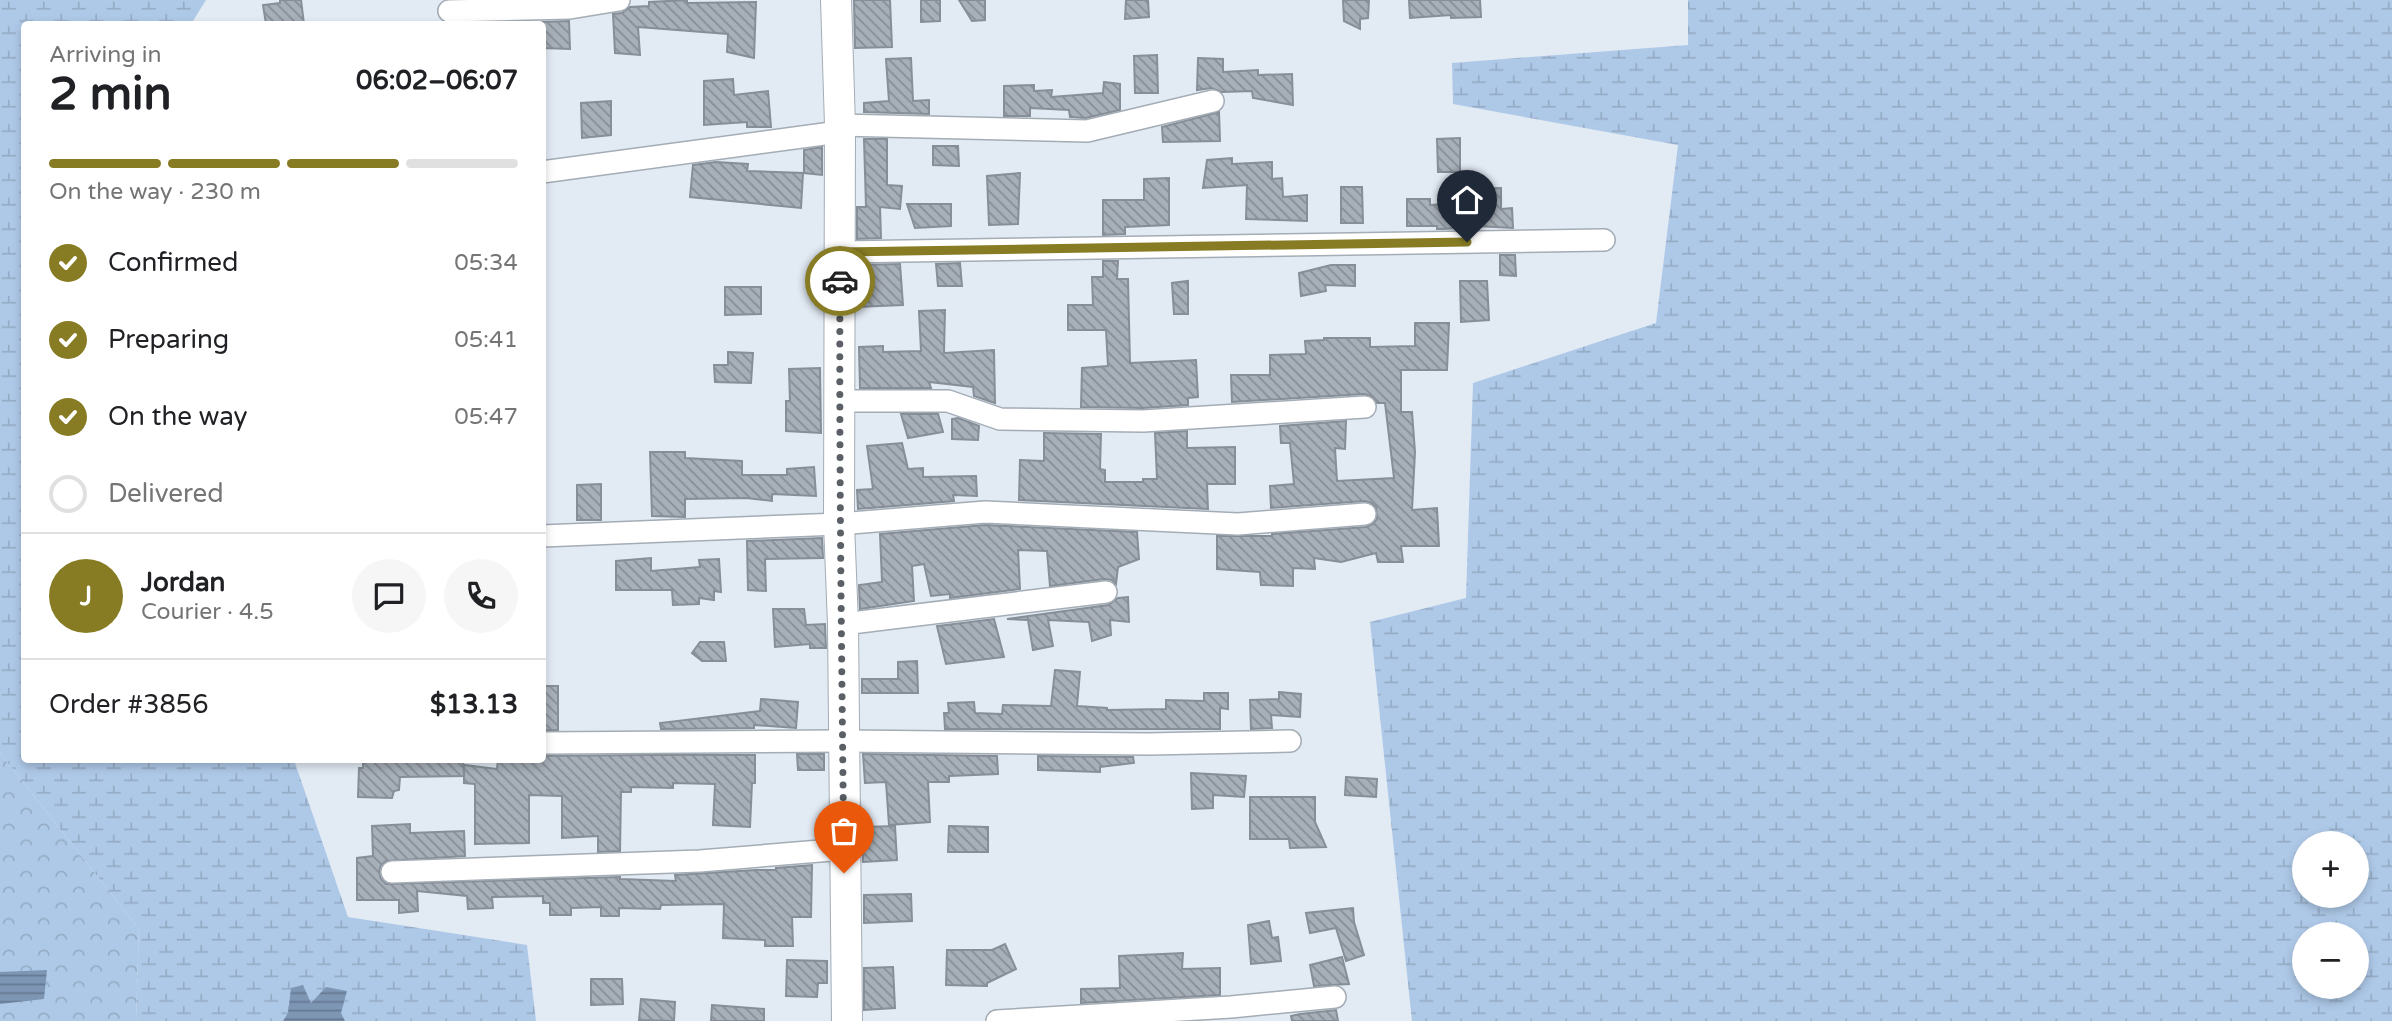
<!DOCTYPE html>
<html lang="en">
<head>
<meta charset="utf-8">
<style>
  body { margin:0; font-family:"Varela Round",sans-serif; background:#f6f6f6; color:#202124; height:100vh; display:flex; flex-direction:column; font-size:26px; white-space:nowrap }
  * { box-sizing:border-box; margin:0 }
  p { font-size:23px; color:#757577 }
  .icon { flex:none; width:38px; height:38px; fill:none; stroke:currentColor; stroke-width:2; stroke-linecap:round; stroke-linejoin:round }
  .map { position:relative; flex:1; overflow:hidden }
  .panel { position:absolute; left:21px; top:21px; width:525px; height:742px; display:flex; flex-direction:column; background:#fff; border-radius:7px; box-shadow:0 4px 10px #0003 }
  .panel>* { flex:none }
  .buttons { position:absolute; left:2292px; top:831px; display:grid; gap:14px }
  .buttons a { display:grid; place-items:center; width:77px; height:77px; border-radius:50%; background:#fff; box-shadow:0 4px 10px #0003; font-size:35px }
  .pin { position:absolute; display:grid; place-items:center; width:60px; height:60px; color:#fff; margin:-72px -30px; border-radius:50% 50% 50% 0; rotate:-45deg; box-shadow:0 0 7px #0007 }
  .pin .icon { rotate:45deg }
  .courier { position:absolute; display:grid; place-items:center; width:70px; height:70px; margin:-35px; border:5px solid #877c23; border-radius:50%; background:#fff; color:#222; box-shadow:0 2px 9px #0007 }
  .overview em { font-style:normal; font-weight:700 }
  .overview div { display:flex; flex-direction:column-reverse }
  .overview { display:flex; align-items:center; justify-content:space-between; height:119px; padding:0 28px }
  h1 { font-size:46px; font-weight:700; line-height:52px }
  .bar { display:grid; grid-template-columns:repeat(4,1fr); gap:10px 7px; align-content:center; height:84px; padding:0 28px }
  .bar i { height:9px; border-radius:5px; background:#e0e0e0 }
  .bar .selected { background:#877c23 }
  .bar p { grid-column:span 4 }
  .line { display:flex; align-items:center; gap:18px; padding:0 28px; border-top:2px solid #e0e0e0 }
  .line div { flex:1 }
  .round { display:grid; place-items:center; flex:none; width:74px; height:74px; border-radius:37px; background:#f6f6f6 }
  ol { padding:0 28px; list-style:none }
  li { display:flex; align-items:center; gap:21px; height:77px }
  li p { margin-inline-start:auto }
  li .icon { padding:7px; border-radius:50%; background:#877c23; color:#fff; stroke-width:4 }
  li:last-child { color:#757577 }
  li i { width:38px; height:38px; border:4px solid #e0e0e0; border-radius:50% }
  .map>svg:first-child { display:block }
  .forest { fill:url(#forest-crowns) }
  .wetland { fill:url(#wetland-marsh); fill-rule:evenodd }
  .water { fill:url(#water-rules) }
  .building { fill:url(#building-back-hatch); stroke:#868e97; stroke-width:2 }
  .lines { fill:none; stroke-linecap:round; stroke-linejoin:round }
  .street-casing { stroke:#a4acb5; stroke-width:24 }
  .secondary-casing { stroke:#a4acb5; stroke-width:32 }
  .street { stroke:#fff; stroke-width:21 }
  .secondary { stroke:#fff; stroke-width:30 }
  .done { stroke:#5b6066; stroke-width:7; stroke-dasharray:0 12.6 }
  .route { stroke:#877c23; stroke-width:9 }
</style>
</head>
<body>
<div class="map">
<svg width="2392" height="1021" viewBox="0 0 2392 1021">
  <defs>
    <pattern id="forest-crowns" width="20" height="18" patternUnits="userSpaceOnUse" patternTransform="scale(1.75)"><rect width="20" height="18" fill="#aec9e8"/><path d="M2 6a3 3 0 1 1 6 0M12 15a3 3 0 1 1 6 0" fill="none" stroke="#95acc6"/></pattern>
    <pattern id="wetland-marsh" width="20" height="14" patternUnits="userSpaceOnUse" patternTransform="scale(1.75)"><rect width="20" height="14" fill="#aec9e8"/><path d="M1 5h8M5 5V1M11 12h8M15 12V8" fill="none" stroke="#95acc6"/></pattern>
    <pattern id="water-rules" width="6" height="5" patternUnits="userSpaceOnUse" patternTransform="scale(1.75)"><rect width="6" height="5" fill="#7d96b4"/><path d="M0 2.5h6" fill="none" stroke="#657992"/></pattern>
    <pattern id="building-back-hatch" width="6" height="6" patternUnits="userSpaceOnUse" patternTransform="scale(1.75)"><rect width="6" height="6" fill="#a7afb8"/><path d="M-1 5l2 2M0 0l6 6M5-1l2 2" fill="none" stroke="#878d95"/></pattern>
  </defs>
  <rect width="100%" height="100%" fill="#e2eaf4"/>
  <!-- forest -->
  <polygon class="forest" points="0,753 139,929 136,1021 0,1021"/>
  <!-- wetland -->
  <g class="wetland">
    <polygon points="0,0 206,0 191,24 24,24 24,760 294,760 348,917 527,945 536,1021 136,1021 139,929 0,753"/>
    <path d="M1688,0H2392V1021H1412L1370,622L1466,598L1473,383L1656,323L1678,145L1453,104L1452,63L1688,45ZM2305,844H2357V896H2305ZM2305,934H2357V987H2305Z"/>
  </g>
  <!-- water -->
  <g class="water">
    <polygon points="47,970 44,999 0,1004 0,972"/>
    <polygon points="303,985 311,1003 326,987 347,991 341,1013 345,1021 283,1021 288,1013 291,988"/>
  </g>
  <!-- building -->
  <g class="building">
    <polygon points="280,0 301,0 304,24 266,24 263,5 280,3"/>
    <polygon points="687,0 687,3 756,2 754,58 727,52 728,34 638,27 640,55 615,53 613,14 622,13 630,7 649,6 649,2"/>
    <polygon points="854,0 890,0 892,47 855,48"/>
    <polygon points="921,0 940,0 940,21 921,22"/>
    <polygon points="959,0 985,0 985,20 972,21"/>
    <polygon points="1126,0 1148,0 1149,17 1125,19"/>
    <polygon points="1343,0 1369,0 1368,18 1360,19 1360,29 1344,21"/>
    <polygon points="1409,0 1480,0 1481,17 1451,18 1451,15 1410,18"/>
    <polygon points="569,21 570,49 542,48 542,22"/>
    <polygon points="1157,55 1158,93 1135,93 1134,56"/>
    <polygon points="911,58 913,101 929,100 929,114 864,112 864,103 889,101 886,59"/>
    <polygon points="1198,58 1223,59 1223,72 1258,70 1258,75 1292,74 1293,105 1253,98 1252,91 1222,92 1211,88 1197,90"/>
    <polygon points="733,79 734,95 768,91 771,127 747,127 747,122 704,125 704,81"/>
    <polygon points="1104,82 1120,84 1120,110 1086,118 1070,117 1069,110 1030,108 1030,116 1004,116 1004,86 1034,85 1034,91 1052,90 1051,97 1103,93"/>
    <polygon points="611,101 611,135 582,138 581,103"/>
    <polygon points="1219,112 1220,141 1163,142 1162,127"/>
    <polygon points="1460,138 1460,172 1438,172 1437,139"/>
    <polygon points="864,139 887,139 887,185 902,186 900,209 880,207 881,238 857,239 857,207 866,207"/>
    <polygon points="933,146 958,146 959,166 933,165"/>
    <polygon points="822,147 822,175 804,173 804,150"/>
    <polygon points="1232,158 1232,164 1272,162 1272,179 1282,178 1283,197 1307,195 1307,221 1246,219 1247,185 1203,188 1207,160"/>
    <polygon points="716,162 748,164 747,171 803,173 801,208 690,197 693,165"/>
    <polygon points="1020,173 1018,224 989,225 987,176"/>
    <polygon points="1169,178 1169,225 1125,227 1125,234 1103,235 1103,200 1144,200 1144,179"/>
    <polygon points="1341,187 1362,187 1363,223 1341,223"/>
    <polygon points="1501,188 1501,209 1512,208 1513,228 1456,225 1456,228 1444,229 1437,229 1437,226 1407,226 1407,199 1430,199 1430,205 1473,202 1473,189"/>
    <polygon points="907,204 951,204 951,226 915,228"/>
    <polygon points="1500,255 1515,255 1516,276 1500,275"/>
    <polygon points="1103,261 1118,261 1117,279 1128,279 1130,363 1196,360 1198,397 1188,398 1188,405 1143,408 1081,407 1082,368 1108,366 1106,330 1068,330 1068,305 1093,305 1092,277 1103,277"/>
    <polygon points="960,263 962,286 938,286 936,264"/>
    <polygon points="900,264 903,305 857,307 857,265"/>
    <polygon points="1331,265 1355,265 1355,286 1325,285 1326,291 1301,296 1299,273"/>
    <polygon points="1188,281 1188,314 1174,314 1172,283"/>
    <polygon points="1460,281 1487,281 1489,320 1461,322"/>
    <polygon points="725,287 761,287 761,314 725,315"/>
    <polygon points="945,310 944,353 994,350 995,403 974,396 973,387 929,382 931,388 860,388 859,347 883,346 883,352 921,351 919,311"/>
    <polygon points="1415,323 1449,323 1447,370 1401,370 1401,412 1412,412 1415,452 1412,510 1437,508 1439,546 1401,546 1403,562 1378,562 1376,553 1341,562 1314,558 1315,569 1293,568 1293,586 1261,585 1260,572 1217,569 1217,536 1272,536 1272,534 1366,527 1373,524 1377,519 1376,507 1371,503 1365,501 1271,508 1270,486 1294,484 1290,443 1281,443 1280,426 1346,421 1345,449 1335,448 1337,481 1394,478 1385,403 1377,403 1371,396 1364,394 1232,402 1231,375 1270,375 1270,355 1306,354 1305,341 1324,340 1324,338 1370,338 1370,347 1415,346"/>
    <polygon points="728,352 753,353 751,383 715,382 714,365 728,365"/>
    <polygon points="820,368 821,433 786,431 786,401 790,401 789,369"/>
    <polygon points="901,414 938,414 943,432 908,438"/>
    <polygon points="958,418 979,426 978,440 952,439 952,419"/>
    <polygon points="1187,431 1187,448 1235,447 1235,484 1207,484 1208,509 1019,500 1020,460 1044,461 1044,433 1101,434 1100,469 1105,470 1105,482 1143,482 1143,479 1157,479 1155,433"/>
    <polygon points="902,443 908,469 923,468 923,477 976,476 977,496 953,495 954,501 858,509 857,490 873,489 867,446"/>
    <polygon points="650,452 685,452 685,458 742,461 742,475 787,475 787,469 814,467 816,496 772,494 772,501 746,498 685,499 685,517 652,516"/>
    <polygon points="601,484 601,520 577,520 577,485"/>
    <polygon points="985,525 1137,532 1139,559 1118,567 1116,584 1112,580 1104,579 1050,586 1047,551 1018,550 1020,589 950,598 950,594 931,596 924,564 912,566 914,601 860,609 859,585 882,582 880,534"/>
    <polygon points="822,538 823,558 765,559 766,591 748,590 747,541"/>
    <polygon points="651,558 651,571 700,567 699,560 719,559 721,592 714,591 714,600 699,598 699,604 673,605 672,590 616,590 616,561"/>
    <polygon points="1128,597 1129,622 1110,620 1111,635 1092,641 1089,622 1048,620 1053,646 1033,650 1028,620 1007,619 1108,605 1118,598"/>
    <polygon points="773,609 804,609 806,625 825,624 826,648 810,648 810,644 775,647"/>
    <polygon points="994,619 1004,657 946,664 937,626"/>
    <polygon points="700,642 724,642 726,661 702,661 692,653"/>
    <polygon points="917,661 918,693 862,693 862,679 898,679 898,662"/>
    <polygon points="1055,670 1080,672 1077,706 1107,708 1107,710 1166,709 1166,700 1204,701 1204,693 1228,693 1228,709 1220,708 1220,729 945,729 944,713 949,713 948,703 974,702 975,713 1002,714 1003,705 1051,706"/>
    <rect x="542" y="686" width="16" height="44"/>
    <polygon points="1279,692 1301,694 1300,717 1271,715 1272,728 1251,729 1250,700 1279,699"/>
    <polygon points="761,699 798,702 796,728 754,725 754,728 661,729 660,723 760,711"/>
    <polygon points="797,754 824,754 824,770 798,770"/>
    <polygon points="863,754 997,756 998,774 949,776 949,782 928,782 930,822 889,825 886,782 865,783"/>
    <polygon points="647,755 755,755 755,783 752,783 750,827 713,825 715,784 673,783 673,788 631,787 631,792 621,792 620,851 598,852 598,836 562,838 562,796 529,795 529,843 475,844 475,784 464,783 464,765 497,769 498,760 542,760 542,756"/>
    <polygon points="1038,756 1133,757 1134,763 1100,767 1100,772 1038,770"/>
    <polygon points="363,760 463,760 464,776 400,777 399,790 394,791 392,798 358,797 359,768 363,768"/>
    <polygon points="1191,773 1246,776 1244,797 1213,795 1213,808 1192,809"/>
    <polygon points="1346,777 1377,779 1376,797 1345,795"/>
    <polygon points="1250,797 1315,797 1315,822 1326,847 1290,848 1289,839 1250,839"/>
    <polygon points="410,824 410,833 464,831 465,856 386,861 381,865 379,872 381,879 386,884 620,877 620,879 676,881 675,875 756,870 776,870 776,868 812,865 811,917 792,917 793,946 765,946 765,940 723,938 724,904 661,905 660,909 619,908 619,916 601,916 601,907 571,908 571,915 550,915 550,903 543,903 543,896 492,897 493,908 468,909 467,896 417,891 418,911 399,913 399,900 357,900 357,858 373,856 372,826"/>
    <polygon points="895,826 897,860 863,862 863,827"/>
    <polygon points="949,826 988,827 988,852 948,852"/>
    <polygon points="911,894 912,921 864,923 864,895"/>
    <polygon points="1353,908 1354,922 1364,955 1346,961 1336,928 1310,933 1306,913"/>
    <polygon points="1269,921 1272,938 1278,937 1281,961 1251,964 1248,925"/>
    <polygon points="1005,944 1016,969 987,983 987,986 946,985 947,950 992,950"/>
    <polygon points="1183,953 1182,969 1220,968 1220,995 1081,1003 1081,989 1120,988 1119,956"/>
    <polygon points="1342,957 1349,984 1314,986 1310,965"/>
    <polygon points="787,960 827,961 827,983 818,983 817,997 786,996"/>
    <polygon points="893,967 895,1008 864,1010 864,968"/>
    <polygon points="591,979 622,979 623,1004 591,1005"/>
    <polygon points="641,999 675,1002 674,1021 639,1020"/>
    <polygon points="712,1005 764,1009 764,1021 711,1021"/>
    <polygon points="1336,1010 1338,1021 1292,1021 1291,1016 1300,1014"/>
  </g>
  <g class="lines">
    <!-- street casing -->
    <g class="street-casing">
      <g id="street">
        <polyline points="449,11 570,8 619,0"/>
        <polyline points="840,125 1087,131 1213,101"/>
        <polyline points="542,172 839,132"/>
        <polyline points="841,252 1604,240"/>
        <polyline points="840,401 948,401 1000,419 1143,421 1365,407"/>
        <polyline points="542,536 839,524 985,512 1238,524 1365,514"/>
        <polyline points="843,624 1106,592"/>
        <polyline points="542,743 842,741 1148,744 1290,741"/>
        <polyline points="392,872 700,861 844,849"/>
        <polyline points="997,1021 1231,1007 1335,997"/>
      </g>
    </g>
    <!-- secondary casing -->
    <g class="secondary-casing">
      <polyline id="secondary" points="836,0 840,125 839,524 843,624 847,1021"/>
    </g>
    <!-- street -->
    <use href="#street" class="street"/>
    <!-- secondary -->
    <use href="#secondary" class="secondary"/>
  </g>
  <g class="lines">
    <!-- done -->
    <path class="done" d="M840,281C839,479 842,676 844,873"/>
    <!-- route -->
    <polyline class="route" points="840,281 841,252 1467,242"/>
  </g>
</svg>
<div class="buttons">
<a>+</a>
<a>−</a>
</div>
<div class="pin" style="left:844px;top:873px;background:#ea580c"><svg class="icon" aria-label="bag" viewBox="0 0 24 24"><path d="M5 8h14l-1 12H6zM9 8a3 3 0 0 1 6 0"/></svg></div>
<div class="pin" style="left:1467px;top:242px;background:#1f2937"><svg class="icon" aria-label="home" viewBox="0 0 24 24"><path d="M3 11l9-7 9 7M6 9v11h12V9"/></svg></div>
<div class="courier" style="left:840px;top:281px"><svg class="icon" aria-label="car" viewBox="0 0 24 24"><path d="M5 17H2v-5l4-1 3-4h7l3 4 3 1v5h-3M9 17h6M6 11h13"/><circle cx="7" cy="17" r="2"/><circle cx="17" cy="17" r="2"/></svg></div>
<section class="panel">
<div class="overview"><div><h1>2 min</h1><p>Arriving in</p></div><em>06:02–06:07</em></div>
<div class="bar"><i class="selected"></i><i class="selected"></i><i class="selected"></i><i></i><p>On the way · 230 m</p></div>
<ol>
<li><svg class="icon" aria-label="check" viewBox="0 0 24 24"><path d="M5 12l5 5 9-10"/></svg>Confirmed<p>05:34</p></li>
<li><svg class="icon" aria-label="check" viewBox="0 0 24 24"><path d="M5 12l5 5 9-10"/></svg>Preparing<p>05:41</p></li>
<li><svg class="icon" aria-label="check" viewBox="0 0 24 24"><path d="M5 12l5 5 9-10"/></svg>On the way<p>05:47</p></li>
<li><i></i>Delivered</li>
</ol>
<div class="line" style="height:126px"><b class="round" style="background:#877c23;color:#fff">J</b><div><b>Jordan</b><p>Courier · 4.5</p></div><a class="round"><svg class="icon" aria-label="chat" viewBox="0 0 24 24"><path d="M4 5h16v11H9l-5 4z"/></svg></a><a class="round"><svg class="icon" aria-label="phone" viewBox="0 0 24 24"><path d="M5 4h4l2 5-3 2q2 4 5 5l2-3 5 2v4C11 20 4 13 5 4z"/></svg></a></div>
<div class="line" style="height:91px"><div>Order #3856</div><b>$13.13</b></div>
</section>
</div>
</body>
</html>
